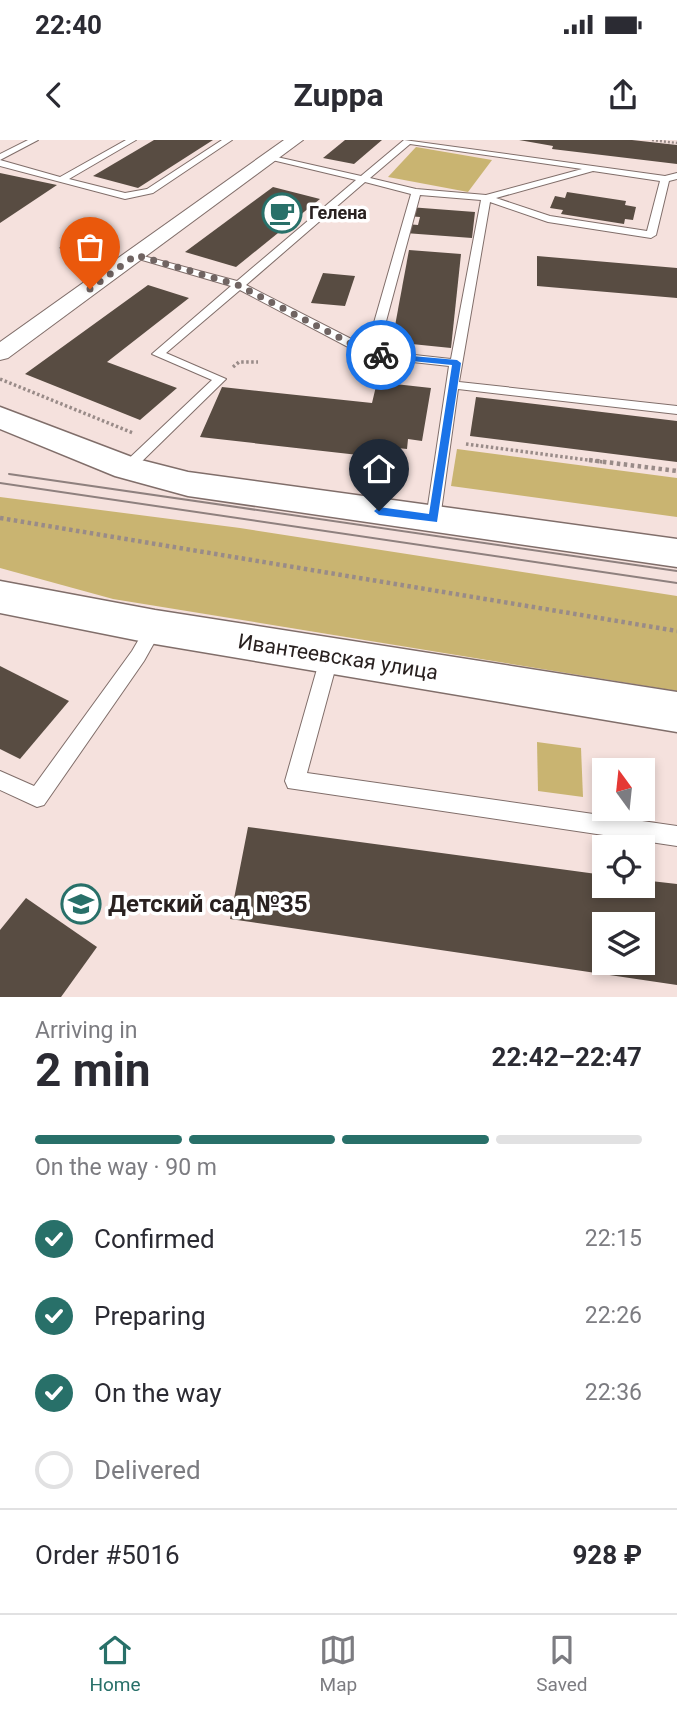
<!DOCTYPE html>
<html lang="en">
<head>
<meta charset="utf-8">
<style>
  body { margin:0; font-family:Roboto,sans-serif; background:#f7f7f7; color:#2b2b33; height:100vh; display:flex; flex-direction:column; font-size:26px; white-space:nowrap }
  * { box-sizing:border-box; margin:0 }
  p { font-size:23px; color:#7c7c81 }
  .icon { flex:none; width:38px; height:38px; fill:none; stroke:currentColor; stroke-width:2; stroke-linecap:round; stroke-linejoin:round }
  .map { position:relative; height:857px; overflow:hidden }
  .details { display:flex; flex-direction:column; background:#fff; flex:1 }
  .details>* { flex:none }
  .needle { width:46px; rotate:345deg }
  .buttons { position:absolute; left:592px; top:618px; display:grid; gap:14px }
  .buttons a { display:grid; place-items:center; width:63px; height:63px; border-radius:0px; background:#fff; box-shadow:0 4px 10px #0003; font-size:35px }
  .pin { position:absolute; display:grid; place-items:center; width:60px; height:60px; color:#fff; margin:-72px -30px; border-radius:50% 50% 50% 0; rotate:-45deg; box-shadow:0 0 7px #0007 }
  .pin .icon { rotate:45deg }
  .courier { position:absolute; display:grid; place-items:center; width:70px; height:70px; margin:-35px; border:5px solid #1a73e8; border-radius:50%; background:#fff; color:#222; box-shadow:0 2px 9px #0007 }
  .head em { font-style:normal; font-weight:700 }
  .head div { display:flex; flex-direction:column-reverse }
  .head { display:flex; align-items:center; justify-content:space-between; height:119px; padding:0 35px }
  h1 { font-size:46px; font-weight:700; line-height:52px }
  .bar { display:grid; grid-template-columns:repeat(4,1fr); gap:10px 7px; align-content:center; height:84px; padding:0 35px }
  .bar i { height:9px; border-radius:5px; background:#e1e1e2 }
  .bar .active { background:#287069 }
  .bar p { grid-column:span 4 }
  .line { display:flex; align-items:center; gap:18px; padding:0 35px; border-top:2px solid #e1e1e2 }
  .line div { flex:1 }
  ol { padding:0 35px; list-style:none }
  li { display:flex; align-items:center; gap:21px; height:77px }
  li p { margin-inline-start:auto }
  li .icon { padding:7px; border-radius:50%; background:#287069; color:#fff; stroke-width:4 }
  li:last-child { color:#7c7c81 }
  li i { width:38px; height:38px; border:4px solid #e1e1e2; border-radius:50% }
  .status { display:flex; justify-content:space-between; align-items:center; height:49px; padding:0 35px; background:#fff; direction:ltr }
  .status svg { height:19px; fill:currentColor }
  header { display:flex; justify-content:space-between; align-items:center; height:91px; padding:0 35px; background:#fff; font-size:32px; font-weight:700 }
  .tabs { display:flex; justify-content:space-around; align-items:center; height:98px; border-top:2px solid #e1e1e2; background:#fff; font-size:19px; color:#7c7c81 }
  .tabs a { display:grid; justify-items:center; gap:4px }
  .tabs .active { color:#287069 }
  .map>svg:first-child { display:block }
  .green { fill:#c9b471 }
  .building { fill:#584c42; fill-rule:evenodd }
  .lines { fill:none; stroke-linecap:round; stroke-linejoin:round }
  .service-casing { stroke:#806e6a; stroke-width:2 }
  .minor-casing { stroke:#806e6a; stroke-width:2 }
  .tertiary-casing { stroke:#806e6a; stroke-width:3 }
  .path-far2 { stroke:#998b88; stroke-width:2.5; stroke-dasharray:2 2; stroke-linecap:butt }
  .path-far1 { stroke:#998b88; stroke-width:3.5; stroke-dasharray:2.5 2.5; stroke-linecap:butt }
  .path { stroke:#998b88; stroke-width:4.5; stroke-dasharray:3.5 3.5; stroke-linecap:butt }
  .service { fill:#fff; fill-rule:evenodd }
  .minor { fill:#fff; fill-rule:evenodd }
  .tertiary { fill:#fff; fill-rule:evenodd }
  .tram { stroke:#8e807e; stroke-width:2 }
  .route { fill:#1a73e8 }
  .done { stroke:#706462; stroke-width:7; stroke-dasharray:0 12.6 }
  .labels { text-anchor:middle; stroke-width:7; stroke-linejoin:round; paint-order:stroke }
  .far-poi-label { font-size:18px; font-weight:bold; fill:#292120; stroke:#fff; text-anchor:start }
  .street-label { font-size:21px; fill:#292120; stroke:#fff }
  .near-poi-label { font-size:24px; font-weight:bold; fill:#292120; stroke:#fff; text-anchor:start }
</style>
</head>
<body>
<div class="status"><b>22:40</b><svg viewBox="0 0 49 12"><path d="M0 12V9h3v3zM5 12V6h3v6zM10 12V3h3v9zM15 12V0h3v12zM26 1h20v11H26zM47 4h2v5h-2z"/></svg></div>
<header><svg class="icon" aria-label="back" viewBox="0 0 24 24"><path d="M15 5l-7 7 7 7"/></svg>Zuppa<svg class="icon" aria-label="share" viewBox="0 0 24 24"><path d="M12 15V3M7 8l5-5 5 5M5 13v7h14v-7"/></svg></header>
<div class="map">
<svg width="677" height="857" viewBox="0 0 677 857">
  <rect width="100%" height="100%" fill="#f5e1dd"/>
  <!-- green -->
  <g class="green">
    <polygon points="416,7 492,20 468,52 388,37"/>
    <polygon points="457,309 677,338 677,377 451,346"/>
    <polygon points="0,357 240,388 677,456 677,551 113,459 0,428"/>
    <polygon points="537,602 581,608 583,657 538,651"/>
  </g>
  <!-- building -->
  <g class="building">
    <polygon points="154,0 213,0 138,48 93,36"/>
    <polygon points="345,0 382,0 354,24 323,18"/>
    <polygon points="519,0 632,0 677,5 677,24 552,9 553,6"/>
    <polygon points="0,33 57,45 0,83"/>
    <polygon points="273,47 320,59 236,127 185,112"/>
    <polygon points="567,52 626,61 625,65 636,67 633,80 625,79 624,84 561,74 563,70 550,68 555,56 565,58"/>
    <polygon points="409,67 475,72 472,98 405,93 407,84 418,85 420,77 407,76"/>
    <polygon points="75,98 88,102 72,112 59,108"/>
    <polygon points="409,110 461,114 451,208 392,202"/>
    <polygon points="537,116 677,128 677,158 537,146"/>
    <polygon points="323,133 355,136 345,166 311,163"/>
    <polygon points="148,145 189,158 107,222 177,248 140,280 25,234"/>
    <polygon points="377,242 431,248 422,301 408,299 407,309 387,307 385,318 200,297 222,247 372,263"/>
    <polygon points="476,257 677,281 677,322 470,296"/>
    <polygon points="0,526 69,561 20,619 0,609"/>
    <path d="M248,687L604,735V746H642V740L677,744V845L230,779ZM604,784H642V822H604Z"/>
    <polygon points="26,758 97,807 61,857 0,857 0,790"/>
  </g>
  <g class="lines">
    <!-- service casing -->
    <g class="service-casing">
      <g id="service">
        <polygon points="28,0 38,0 0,20 0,14"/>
        <polygon points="126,0 136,0 69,39 125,53 147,49 222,0 232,0 153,53 125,59 0,26 0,20 60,37"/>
        <path d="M404,0L665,36L677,33V39L669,41L656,95L651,98L548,82L490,62L459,242L677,266V274L458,249L440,379L433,384L426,379L449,226L367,217L240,150L166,213L226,239L132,331H122L120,328L122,325L212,240L152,214L231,146L132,117V113L237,141L356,40L268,19V15L361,36ZM410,4L582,29L486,55L416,49L370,38ZM593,31L660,41L647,91L550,76L496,58ZM365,42L411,54L367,207L246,145ZM420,55L481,60L451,219L378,211Z"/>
        <polygon points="155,480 161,482 163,487 144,521 44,665 37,667 0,650 0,631 34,646 132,511 149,482"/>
        <polygon points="330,508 336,510 339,515 307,633 677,686 677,706 288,648 285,641 321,515 324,510"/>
      </g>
    </g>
    <!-- minor casing -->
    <g class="minor-casing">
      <polygon id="minor" points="284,0 303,0 8,218 0,220 0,202"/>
    </g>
    <!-- tertiary casing -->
    <g class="tertiary-casing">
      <g id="tertiary">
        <polygon points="0,267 137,319 188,332 677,399 677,427 188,356 115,336 0,289"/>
        <polygon points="0,441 155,470 677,552 677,592 155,504 0,473"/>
      </g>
    </g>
    <!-- path-far2 -->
    <polyline class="path-far2" points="652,0 677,3"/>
    <!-- path-far1 -->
    <g class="path-far1">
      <polyline points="233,227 239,222 258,222"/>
      <polyline points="0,239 133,293"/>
      <polyline points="466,304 603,322"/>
    </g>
    <!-- path -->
    <g class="path">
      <polyline points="589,320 677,331"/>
      <polyline points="0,378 677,491"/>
    </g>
    <!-- service -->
    <use href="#service" class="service"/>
    <!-- minor -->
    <use href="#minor" class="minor"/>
    <!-- tertiary -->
    <use href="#tertiary" class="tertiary"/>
    <!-- tram -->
    <g class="tram">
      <polyline points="9,334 677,431"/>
      <polyline points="0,343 677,443"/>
    </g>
  </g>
  <!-- route -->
  <polygon class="route" points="378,213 457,220 461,223 437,382 379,375 374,371 379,367 429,374 452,225 381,218"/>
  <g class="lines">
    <!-- done -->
    <polyline class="done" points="90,149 136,115 238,145 371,214 381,215"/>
  </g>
  <!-- icons -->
  <defs>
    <g id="cafe-ring" transform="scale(2.0125)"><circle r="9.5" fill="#fff" stroke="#287069" stroke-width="1.5"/><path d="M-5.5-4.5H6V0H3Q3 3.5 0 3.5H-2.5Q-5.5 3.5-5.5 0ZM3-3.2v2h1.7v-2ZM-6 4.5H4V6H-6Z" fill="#287069"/></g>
    <g id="school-ring" transform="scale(2.0125)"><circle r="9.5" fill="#fff" stroke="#287069" stroke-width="1.5"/><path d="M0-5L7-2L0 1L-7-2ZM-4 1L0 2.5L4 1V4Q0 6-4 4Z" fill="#287069"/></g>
  </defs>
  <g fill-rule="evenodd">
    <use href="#cafe-ring" x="282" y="73"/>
    <use href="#school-ring" x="81" y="764"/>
  </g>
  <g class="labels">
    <!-- far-poi labels -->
    <g class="far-poi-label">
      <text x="309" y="79">Гелена</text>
    </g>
    <!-- street labels -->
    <g class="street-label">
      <text transform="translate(338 517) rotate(9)" y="7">Ивантеевская улица</text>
    </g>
    <!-- near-poi labels -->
    <g class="near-poi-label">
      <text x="108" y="772">Детский сад №35</text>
    </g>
  </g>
</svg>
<div class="buttons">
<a><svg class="needle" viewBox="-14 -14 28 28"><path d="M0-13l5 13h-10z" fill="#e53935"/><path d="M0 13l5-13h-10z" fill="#7c7c81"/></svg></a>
<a><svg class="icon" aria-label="locate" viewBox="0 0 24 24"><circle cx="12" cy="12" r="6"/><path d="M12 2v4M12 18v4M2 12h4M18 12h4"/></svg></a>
<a><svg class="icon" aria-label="layers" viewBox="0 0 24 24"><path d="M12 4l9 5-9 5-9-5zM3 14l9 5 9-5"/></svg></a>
</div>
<div class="pin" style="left:90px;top:149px;background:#ea580c"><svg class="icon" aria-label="bag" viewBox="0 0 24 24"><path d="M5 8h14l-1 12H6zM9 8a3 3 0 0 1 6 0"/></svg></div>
<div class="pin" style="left:379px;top:371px;background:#1f2937"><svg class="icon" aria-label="home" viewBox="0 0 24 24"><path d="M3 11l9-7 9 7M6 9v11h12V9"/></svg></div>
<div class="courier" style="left:381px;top:215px"><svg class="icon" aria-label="bike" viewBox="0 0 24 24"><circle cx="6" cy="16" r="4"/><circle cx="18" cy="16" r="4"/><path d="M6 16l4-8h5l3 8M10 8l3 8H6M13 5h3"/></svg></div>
</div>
<section class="details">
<div class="head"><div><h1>2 min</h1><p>Arriving in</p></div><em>22:42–22:47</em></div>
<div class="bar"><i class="active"></i><i class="active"></i><i class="active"></i><i></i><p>On the way · 90 m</p></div>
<ol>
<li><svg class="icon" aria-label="check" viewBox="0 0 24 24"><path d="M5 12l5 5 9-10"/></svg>Confirmed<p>22:15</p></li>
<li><svg class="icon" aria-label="check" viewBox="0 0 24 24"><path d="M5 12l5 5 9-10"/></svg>Preparing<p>22:26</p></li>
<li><svg class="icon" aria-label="check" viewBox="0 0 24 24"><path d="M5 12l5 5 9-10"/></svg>On the way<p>22:36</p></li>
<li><i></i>Delivered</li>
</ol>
<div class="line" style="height:91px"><div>Order #5016</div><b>928 ₽</b></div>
</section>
<nav class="tabs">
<a class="active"><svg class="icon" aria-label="home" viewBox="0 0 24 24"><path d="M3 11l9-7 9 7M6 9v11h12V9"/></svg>Home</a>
<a><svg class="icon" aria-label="map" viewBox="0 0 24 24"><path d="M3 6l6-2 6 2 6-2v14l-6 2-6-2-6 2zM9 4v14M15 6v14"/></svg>Map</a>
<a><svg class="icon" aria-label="saved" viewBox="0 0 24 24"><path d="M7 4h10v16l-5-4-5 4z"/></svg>Saved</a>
</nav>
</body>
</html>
